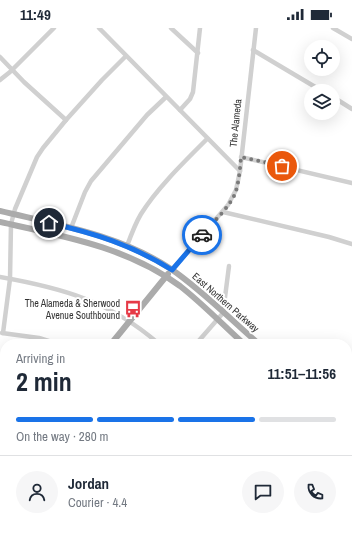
<!DOCTYPE html>
<html lang="en">
<head>
<meta charset="utf-8">
<style>
  body { margin:0; font-family:"Archivo Narrow",sans-serif; background:#f6f6f7; color:#1f2937; height:100vh; display:flex; flex-direction:column; font-size:15px; white-space:nowrap }
  * { box-sizing:border-box; margin:0 }
  p { font-size:13px; color:#747a83 }
  .icon { flex:none; width:22px; height:22px; fill:none; stroke:currentColor; stroke-width:2; stroke-linecap:round; stroke-linejoin:round }
  .map { position:relative; flex:1; overflow:hidden }
  .side { position:absolute; left:0px; top:311px; width:352px; height:196px; display:flex; flex-direction:column; background:#fff; border-radius:16px 16px 0 0; box-shadow:0 4px 16px #0002 }
  .side>* { flex:none }
  .buttons { position:absolute; left:304px; top:12px; display:grid; gap:8px }
  .buttons a { display:grid; place-items:center; width:36px; height:36px; border-radius:50%; background:#fff; box-shadow:0 4px 16px #0002; font-size:20px }
  .pin { position:absolute; display:grid; place-items:center; width:34px; height:34px; color:#fff; margin:-17px; border:2px solid #fff; border-radius:50%; box-shadow:0 1px 4px #0007 }
  .courier { position:absolute; display:grid; place-items:center; width:40px; height:40px; margin:-20px; border:3px solid #1a73e8; border-radius:50%; background:#fff; color:#222; box-shadow:0 1px 5px #0007 }
  .head em { font-style:normal; font-weight:700 }
  .head div { display:flex; flex-direction:column-reverse }
  .head { display:flex; align-items:center; justify-content:space-between; height:68px; padding:0 16px }
  h1 { font-size:26px; font-weight:700; line-height:30px }
  .bar { display:grid; grid-template-columns:repeat(4,1fr); gap:6px 4px; align-content:center; height:48px; padding:0 16px }
  .bar i { height:5px; border-radius:3px; background:#e0e1e3 }
  .bar .current { background:#1a73e8 }
  .bar p { grid-column:span 4 }
  .line { display:flex; align-items:center; gap:10px; padding:0 16px; border-top:1px solid #e0e1e3 }
  .line div { flex:1 }
  .round { display:grid; place-items:center; flex:none; width:42px; height:42px; border-radius:21px; background:#f6f6f7 }
  .status { display:flex; justify-content:space-between; align-items:center; height:28px; padding:0 20px; background:#fff; direction:ltr }
  .status svg { height:11px; fill:currentColor }
  .map>svg:first-child { display:block }
  .lines { fill:none; stroke-linecap:round; stroke-linejoin:round }
  .minor { stroke:#d0d0d0; stroke-width:4.5 }
  .major { stroke:#ababab; stroke-width:6 }
  .done { stroke:#7a7a7a; stroke-width:4; stroke-dasharray:0 7.2 }
  .route { stroke:#1a73e8; stroke-width:5 }
  .labels { text-anchor:middle; stroke-width:4; stroke-linejoin:round; paint-order:stroke }
  .street-label { font-size:10px; fill:#333; stroke:#fff }
  .poi-label { font-size:10px; fill:#333; stroke:#fff; text-anchor:end }
</style>
</head>
<body>
<div class="status"><b>11:49</b><svg viewBox="0 0 49 12"><path d="M0 12V9h3v3zM5 12V6h3v6zM10 12V3h3v9zM15 12V0h3v12zM26 1h20v11H26zM47 4h2v5h-2z"/></svg></div>
<div class="map">
<svg width="352" height="507" viewBox="0 0 352 507">
  <rect width="100%" height="100%" fill="#fff"/>
  <g class="lines">
    <!-- minor -->
    <g class="minor">
      <polyline points="99,0 240,143"/>
      <polyline points="171,0 198,25"/>
      <polyline points="333,0 352,11"/>
      <polyline points="253,22 322,63"/>
      <polyline points="0,29 24,54 66,92"/>
      <polyline points="0,52 10,44 54,0"/>
      <polyline points="333,69 352,81"/>
      <polyline points="180,82 190,71 193,64 200,0"/>
      <polyline points="241,129 352,155"/>
      <polyline points="223,184 329,209 352,216"/>
      <polyline points="71,200 85,164 91,153 147,87 166,69"/>
      <path d="M127,218C131,207 135,196 141,186C157,160 185,133 207,111"/>
      <polyline points="172,242 228,177 236,162 240,143 256,0"/>
      <path d="M0,249C62,260 110,273 159,316"/>
      <polyline points="2,305 39,310 58,316"/>
      <polyline points="3,305 10,251 11,196 15,181 37,129 43,120 66,92 102,52 126,28"/>
      <polyline points="196,316 223,285 229,238"/>
      <polyline points="0,376 5,376"/>
      <polyline points="0,498 9,507"/>
      <polyline points="74,502 79,507"/>
      <polyline points="146,502 150,507"/>
      <polyline points="334,502 336,507"/>
      <polyline points="192,507 196,502"/>
      <polyline points="273,507 276,502"/>
    </g>
    <!-- major -->
    <g class="major">
      <path d="M0,183C59,197 120,207 171,241C203,263 230,291 259,316"/>
      <path d="M0,194C63,208 127,219 180,258C203,276 223,297 244,316"/>
      <polyline points="111,316 168,246"/>
      <polyline points="347,396 352,401"/>
      <polyline points="347,409 352,414"/>
      <polyline points="0,471 5,464"/>
    </g>
  </g>
  <g class="lines">
    <!-- done -->
    <path class="done" d="M202,207C213,194 228,181 235,166C239,154 240,141 241,129L282,138"/>
    <!-- route -->
    <path class="route" d="M49,195C94,205 132,217 172,242L202,207"/>
  </g>
  <!-- icons -->
  <defs>
    <g id="bus-bare" transform="scale(1.38)"><path d="M-5-6H5V4H4V6H2V4H-2V6H-4V4H-5ZM-3.5-4V0h7V-4ZM-3.5 1.2v1.5H-2V1.2ZM2 1.2v1.5H3.5V1.2Z" fill="#e63946" stroke="#fff" stroke-width="2.5" paint-order="stroke"/></g>
  </defs>
  <g fill-rule="evenodd">
    <use href="#bus-bare" x="133" y="281"/>
  </g>
  <g class="labels">
    <!-- street labels -->
    <g class="street-label">
      <text transform="translate(235 95) rotate(-84)" y="4">The Alameda</text>
      <text transform="translate(226 274) rotate(41)" y="4">East Northern Parkway</text>
    </g>
    <!-- poi labels -->
    <g class="poi-label">
      <text x="120" y="279">The Alameda &amp; Sherwood<tspan x="120" dy="12">Avenue Southbound</tspan></text>
    </g>
  </g>
</svg>
<div class="buttons">
<a><svg class="icon" aria-label="locate" viewBox="0 0 24 24"><circle cx="12" cy="12" r="6"/><path d="M12 2v4M12 18v4M2 12h4M18 12h4"/></svg></a>
<a><svg class="icon" aria-label="layers" viewBox="0 0 24 24"><path d="M12 4l9 5-9 5-9-5zM3 14l9 5 9-5"/></svg></a>
</div>
<div class="pin" style="left:282px;top:138px;background:#ea580c"><svg class="icon" aria-label="bag" viewBox="0 0 24 24"><path d="M5 8h14l-1 12H6zM9 8a3 3 0 0 1 6 0"/></svg></div>
<div class="pin" style="left:49px;top:195px;background:#1f2937"><svg class="icon" aria-label="home" viewBox="0 0 24 24"><path d="M3 11l9-7 9 7M6 9v11h12V9"/></svg></div>
<div class="courier" style="left:202px;top:207px"><svg class="icon" aria-label="car" viewBox="0 0 24 24"><path d="M5 17H2v-5l4-1 3-4h7l3 4 3 1v5h-3M9 17h6M6 11h13"/><circle cx="7" cy="17" r="2"/><circle cx="17" cy="17" r="2"/></svg></div>
<section class="side">
<div class="head"><div><h1>2 min</h1><p>Arriving in</p></div><em>11:51–11:56</em></div>
<div class="bar"><i class="current"></i><i class="current"></i><i class="current"></i><i></i><p>On the way · 280 m</p></div>
<div class="line" style="height:72px"><a class="round"><svg class="icon" aria-label="person" viewBox="0 0 24 24"><circle cx="12" cy="8" r="4"/><path d="M4 21q1-7 8-7t8 7"/></svg></a><div><b>Jordan</b><p>Courier · 4.4</p></div><a class="round"><svg class="icon" aria-label="chat" viewBox="0 0 24 24"><path d="M4 5h16v11H9l-5 4z"/></svg></a><a class="round"><svg class="icon" aria-label="phone" viewBox="0 0 24 24"><path d="M5 4h4l2 5-3 2q2 4 5 5l2-3 5 2v4C11 20 4 13 5 4z"/></svg></a></div>
</section>
</div>
</body>
</html>
